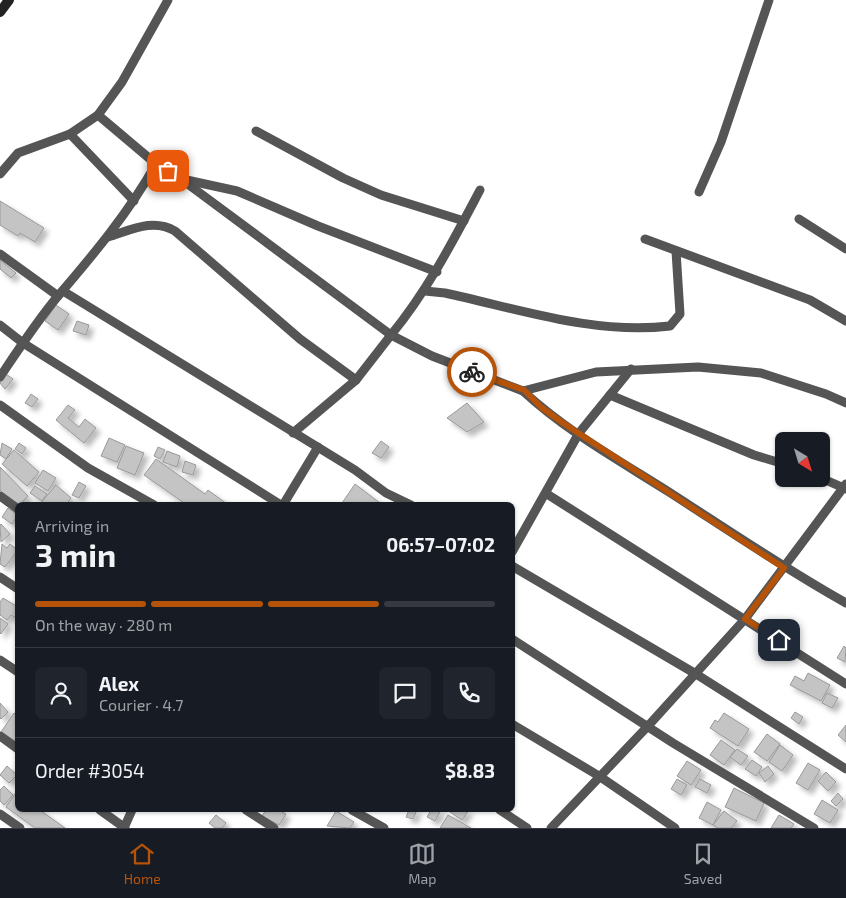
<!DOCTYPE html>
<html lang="en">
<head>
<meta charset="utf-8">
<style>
  body { margin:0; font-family:"Exo 2",sans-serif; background:#20242c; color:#f1f3f6; height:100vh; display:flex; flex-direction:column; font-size:19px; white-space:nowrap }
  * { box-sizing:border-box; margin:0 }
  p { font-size:16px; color:#9ea1a6 }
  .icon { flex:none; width:28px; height:28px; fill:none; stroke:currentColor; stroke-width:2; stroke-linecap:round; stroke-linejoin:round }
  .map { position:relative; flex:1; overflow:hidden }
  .sheet { position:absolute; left:15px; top:502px; width:500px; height:310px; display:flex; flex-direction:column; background:#171b24; border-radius:8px; box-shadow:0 1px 4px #0004 }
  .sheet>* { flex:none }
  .needle { width:32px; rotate:142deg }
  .buttons { position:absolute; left:775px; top:432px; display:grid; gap:10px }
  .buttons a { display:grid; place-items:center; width:55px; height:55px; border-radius:8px; background:#171b24; box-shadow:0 1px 4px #0004; font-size:25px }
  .pin { position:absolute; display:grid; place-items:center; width:42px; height:42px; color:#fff; margin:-21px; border-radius:10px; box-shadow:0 2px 8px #0006 }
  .courier { position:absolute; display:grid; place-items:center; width:50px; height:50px; margin:-25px; border:4px solid #b45309; border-radius:50%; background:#fff; color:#222; box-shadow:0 1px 6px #0007 }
  .headline em { font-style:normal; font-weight:700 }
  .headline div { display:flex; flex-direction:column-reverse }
  .headline { display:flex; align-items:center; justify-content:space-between; height:85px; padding:0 20px }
  h1 { font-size:32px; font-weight:700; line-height:38px }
  .bar { display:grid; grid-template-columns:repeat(4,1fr); gap:8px 5px; align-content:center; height:60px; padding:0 20px }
  .bar i { height:6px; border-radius:4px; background:#363941 }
  .bar .selected { background:#b45309 }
  .bar p { grid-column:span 4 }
  .line { display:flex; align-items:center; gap:12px; padding:0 20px; border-top:1px solid #363941 }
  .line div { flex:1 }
  .round { display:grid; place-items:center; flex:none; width:52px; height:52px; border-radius:8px; background:#20242c }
  .tabs { display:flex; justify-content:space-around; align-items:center; height:70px; border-top:1px solid #363941; background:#171b24; font-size:14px; color:#9ea1a6 }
  .tabs a { display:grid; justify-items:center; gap:2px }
  .tabs .selected { color:#b45309 }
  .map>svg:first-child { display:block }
  .building { fill:#c4c4c4; stroke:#999; filter:url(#shadow) }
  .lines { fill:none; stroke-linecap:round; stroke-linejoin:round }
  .street { stroke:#555; stroke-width:9 }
  .secondary { stroke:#222; stroke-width:10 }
  .done { stroke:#595959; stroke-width:5; stroke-dasharray:0 9 }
  .route { stroke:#b45309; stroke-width:6 }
</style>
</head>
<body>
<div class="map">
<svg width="846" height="828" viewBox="0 0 846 828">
  <defs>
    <filter id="shadow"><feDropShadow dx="4.5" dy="4.5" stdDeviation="2.5" flood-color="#0004"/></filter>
  </defs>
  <rect width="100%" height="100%" fill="#fff"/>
  <!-- building -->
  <g class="building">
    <polygon points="0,201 44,228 35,242 20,233 18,236 0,225"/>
    <polygon points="0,260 16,273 11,278 0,269"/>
    <polygon points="56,305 69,314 58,330 45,321"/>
    <polygon points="77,321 89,325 86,335 73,331"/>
    <polygon points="6,374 13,379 5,389 0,383"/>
    <polygon points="31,394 38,399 32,407 25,403"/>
    <polygon points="467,403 484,422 467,432 447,418"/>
    <polygon points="68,405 75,410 68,418 79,427 85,419 96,428 84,443 56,420"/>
    <polygon points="109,438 125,445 117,462 101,456"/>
    <polygon points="381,441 389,447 381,458 372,453"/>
    <polygon points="2,443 12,449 6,459 0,455"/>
    <polygon points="19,443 26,448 22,454 15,449"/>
    <polygon points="126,446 144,453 135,475 117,468"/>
    <polygon points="158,447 165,450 160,459 154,456"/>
    <polygon points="14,450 39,472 27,486 2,464"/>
    <polygon points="167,451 180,456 177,467 163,462"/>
    <polygon points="156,459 205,494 208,490 227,504 187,505 144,475"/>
    <polygon points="185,461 196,465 193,475 182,472"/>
    <polygon points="0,467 28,496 17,507 0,490"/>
    <polygon points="43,470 56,478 48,491 35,483"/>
    <polygon points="79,482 86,486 79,498 72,495"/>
    <polygon points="355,484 380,503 378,505 342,503"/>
    <polygon points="56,485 71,498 66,505 39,505"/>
    <polygon points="35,486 47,494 42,501 30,493"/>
    <polygon points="8,508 18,515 12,524 2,517"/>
    <polygon points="1,524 10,534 1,542 0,525"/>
    <polygon points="2,544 7,548 10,544 18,550 5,567 0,564"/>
    <polygon points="3,598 18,607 18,619 11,615 7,620 0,615 0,602"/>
    <polygon points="0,618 8,624 1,634 0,633"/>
    <polygon points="844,646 846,648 845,662 837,658"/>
    <polygon points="808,673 830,685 821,701 790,685 795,676 804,681"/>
    <polygon points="827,693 838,698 832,708 822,703"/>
    <polygon points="0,703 8,712 1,719 0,718"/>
    <polygon points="795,712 803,717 799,724 791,718"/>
    <polygon points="14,713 18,716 18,743 1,732"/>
    <polygon points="724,713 749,729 738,746 710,728 715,720 718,722"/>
    <polygon points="846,725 846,742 838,735"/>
    <polygon points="767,734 780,744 767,761 754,752"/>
    <polygon points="721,740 735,750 724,765 710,755"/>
    <polygon points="780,745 793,755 782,771 769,762"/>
    <polygon points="737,749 748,756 741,765 730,757"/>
    <polygon points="752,760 762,767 756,776 745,769"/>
    <polygon points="687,761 701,770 691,785 677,776"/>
    <polygon points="808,763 820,770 808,790 796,783"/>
    <polygon points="7,766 17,775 9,783 0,775"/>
    <polygon points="768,766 774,774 765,782 759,773"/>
    <polygon points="826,772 836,782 828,791 818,781"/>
    <polygon points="677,779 687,785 681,795 671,789"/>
    <polygon points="700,779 711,785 707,793 695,787"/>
    <polygon points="4,786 13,795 4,805 0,801 0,790"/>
    <polygon points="734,788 764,803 756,821 725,807"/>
    <polygon points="17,791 18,810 40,810 65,828 35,828 6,807"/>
    <polygon points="838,793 843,799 836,806 831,801"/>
    <polygon points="822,800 838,810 830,823 814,814"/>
    <polygon points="707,802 721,810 713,825 699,818"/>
    <polygon points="266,810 279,810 286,814 279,825 262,816"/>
    <polygon points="409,810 417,810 413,819 406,817"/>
    <polygon points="431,810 441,810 435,821 427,817"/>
    <polygon points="451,810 469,810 462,820 450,812"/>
    <polygon points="336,811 354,822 350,828 327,826"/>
    <polygon points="724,811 737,821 731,828 718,828 713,825"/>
    <polygon points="216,815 226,823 222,828 215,828 209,823"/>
    <polygon points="448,815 471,828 440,828"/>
    <polygon points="779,815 794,824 791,828 771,828"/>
  </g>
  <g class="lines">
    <!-- street -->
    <g class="street">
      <path d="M98,115L156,164L181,179L391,335C428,290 453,241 480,190"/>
      <polyline points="256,131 343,178 381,195 464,221"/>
      <polyline points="70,134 134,201"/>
      <polyline points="0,174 18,153 70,134 98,115 122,82 168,0"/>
      <polyline points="182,179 237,191 318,226 437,272"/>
      <polyline points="699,192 721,142 769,0"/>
      <polyline points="799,219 846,249"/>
      <path d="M108,237C131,230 153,218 175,231L300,339L356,380"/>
      <polyline points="645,239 810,300 846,321"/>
      <polyline points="0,254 58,296"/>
      <polyline points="63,291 355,470 386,493 411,505"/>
      <path d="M425,291L445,293C519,309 594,335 670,326L680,314L676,251"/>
      <polyline points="0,325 23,343 281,505"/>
      <path d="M0,377C18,350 37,321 58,296C94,254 129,212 156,164"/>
      <path d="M523,391C566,431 620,461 669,492C728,530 785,569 846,603"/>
      <polyline points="610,395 754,455 784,464"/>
      <polyline points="0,405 88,468 154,505"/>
      <polyline points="293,433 356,380 391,335 432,356 523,391 596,372 698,367 761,373 826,394 846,403"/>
      <polyline points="821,478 846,489"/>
      <polyline points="547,494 846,684"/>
      <polyline points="0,496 18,509"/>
      <polyline points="283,505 318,447"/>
      <polyline points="512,552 579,433 631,369"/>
      <polyline points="512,566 696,674 846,769"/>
      <polyline points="0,577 18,589"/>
      <polyline points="512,639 673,743 814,828"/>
      <polyline points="0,660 18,672"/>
      <polyline points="512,724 599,776 675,828"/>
      <polyline points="0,736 18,749"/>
      <polyline points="100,810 125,828"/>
      <polyline points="246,810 274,828"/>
      <polyline points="352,810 384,828"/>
      <polyline points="500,810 527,828"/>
      <polyline points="0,814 20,828"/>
      <polyline points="124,828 132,810"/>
      <polyline points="551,828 648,726 745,619 846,484"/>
    </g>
    <!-- secondary -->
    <polyline class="secondary" points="0,12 9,0"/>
  </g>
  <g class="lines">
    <!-- done -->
    <polyline class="done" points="168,171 391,335 432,356 472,372"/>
    <!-- route -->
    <polyline class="route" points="472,372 524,390 542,408 563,423 784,568 745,619 779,640"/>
  </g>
</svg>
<div class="buttons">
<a><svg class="needle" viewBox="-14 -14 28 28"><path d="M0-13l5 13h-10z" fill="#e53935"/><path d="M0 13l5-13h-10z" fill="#9ea1a6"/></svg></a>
</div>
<div class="pin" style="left:168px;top:171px;background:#ea580c"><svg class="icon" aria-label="bag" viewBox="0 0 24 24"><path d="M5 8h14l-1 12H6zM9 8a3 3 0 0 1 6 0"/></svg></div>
<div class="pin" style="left:779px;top:640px;background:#1f2937"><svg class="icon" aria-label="home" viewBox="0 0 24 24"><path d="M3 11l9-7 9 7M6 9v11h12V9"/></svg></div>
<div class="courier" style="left:472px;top:372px"><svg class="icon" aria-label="bike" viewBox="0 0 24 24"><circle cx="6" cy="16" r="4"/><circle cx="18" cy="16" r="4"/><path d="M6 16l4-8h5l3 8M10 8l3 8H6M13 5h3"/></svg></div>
<section class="sheet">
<div class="headline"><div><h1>3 min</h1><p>Arriving in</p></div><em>06:57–07:02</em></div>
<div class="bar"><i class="selected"></i><i class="selected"></i><i class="selected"></i><i></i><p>On the way · 280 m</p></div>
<div class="line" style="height:90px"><a class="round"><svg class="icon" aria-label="person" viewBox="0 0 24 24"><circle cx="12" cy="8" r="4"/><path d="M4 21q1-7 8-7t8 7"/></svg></a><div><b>Alex</b><p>Courier · 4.7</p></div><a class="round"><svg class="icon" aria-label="chat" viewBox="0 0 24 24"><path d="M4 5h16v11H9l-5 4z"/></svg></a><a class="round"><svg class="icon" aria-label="phone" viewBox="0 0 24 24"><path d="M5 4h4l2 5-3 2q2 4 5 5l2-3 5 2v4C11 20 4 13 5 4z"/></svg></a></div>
<div class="line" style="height:65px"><div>Order #3054</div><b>$8.83</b></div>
</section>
</div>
<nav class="tabs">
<a class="selected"><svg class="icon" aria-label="home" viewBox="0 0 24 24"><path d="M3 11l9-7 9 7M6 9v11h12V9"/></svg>Home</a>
<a><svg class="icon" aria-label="map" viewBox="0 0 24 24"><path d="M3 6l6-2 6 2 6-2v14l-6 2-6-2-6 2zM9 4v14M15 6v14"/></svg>Map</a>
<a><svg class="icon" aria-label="saved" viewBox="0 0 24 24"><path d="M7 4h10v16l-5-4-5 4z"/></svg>Saved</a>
</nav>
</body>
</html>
